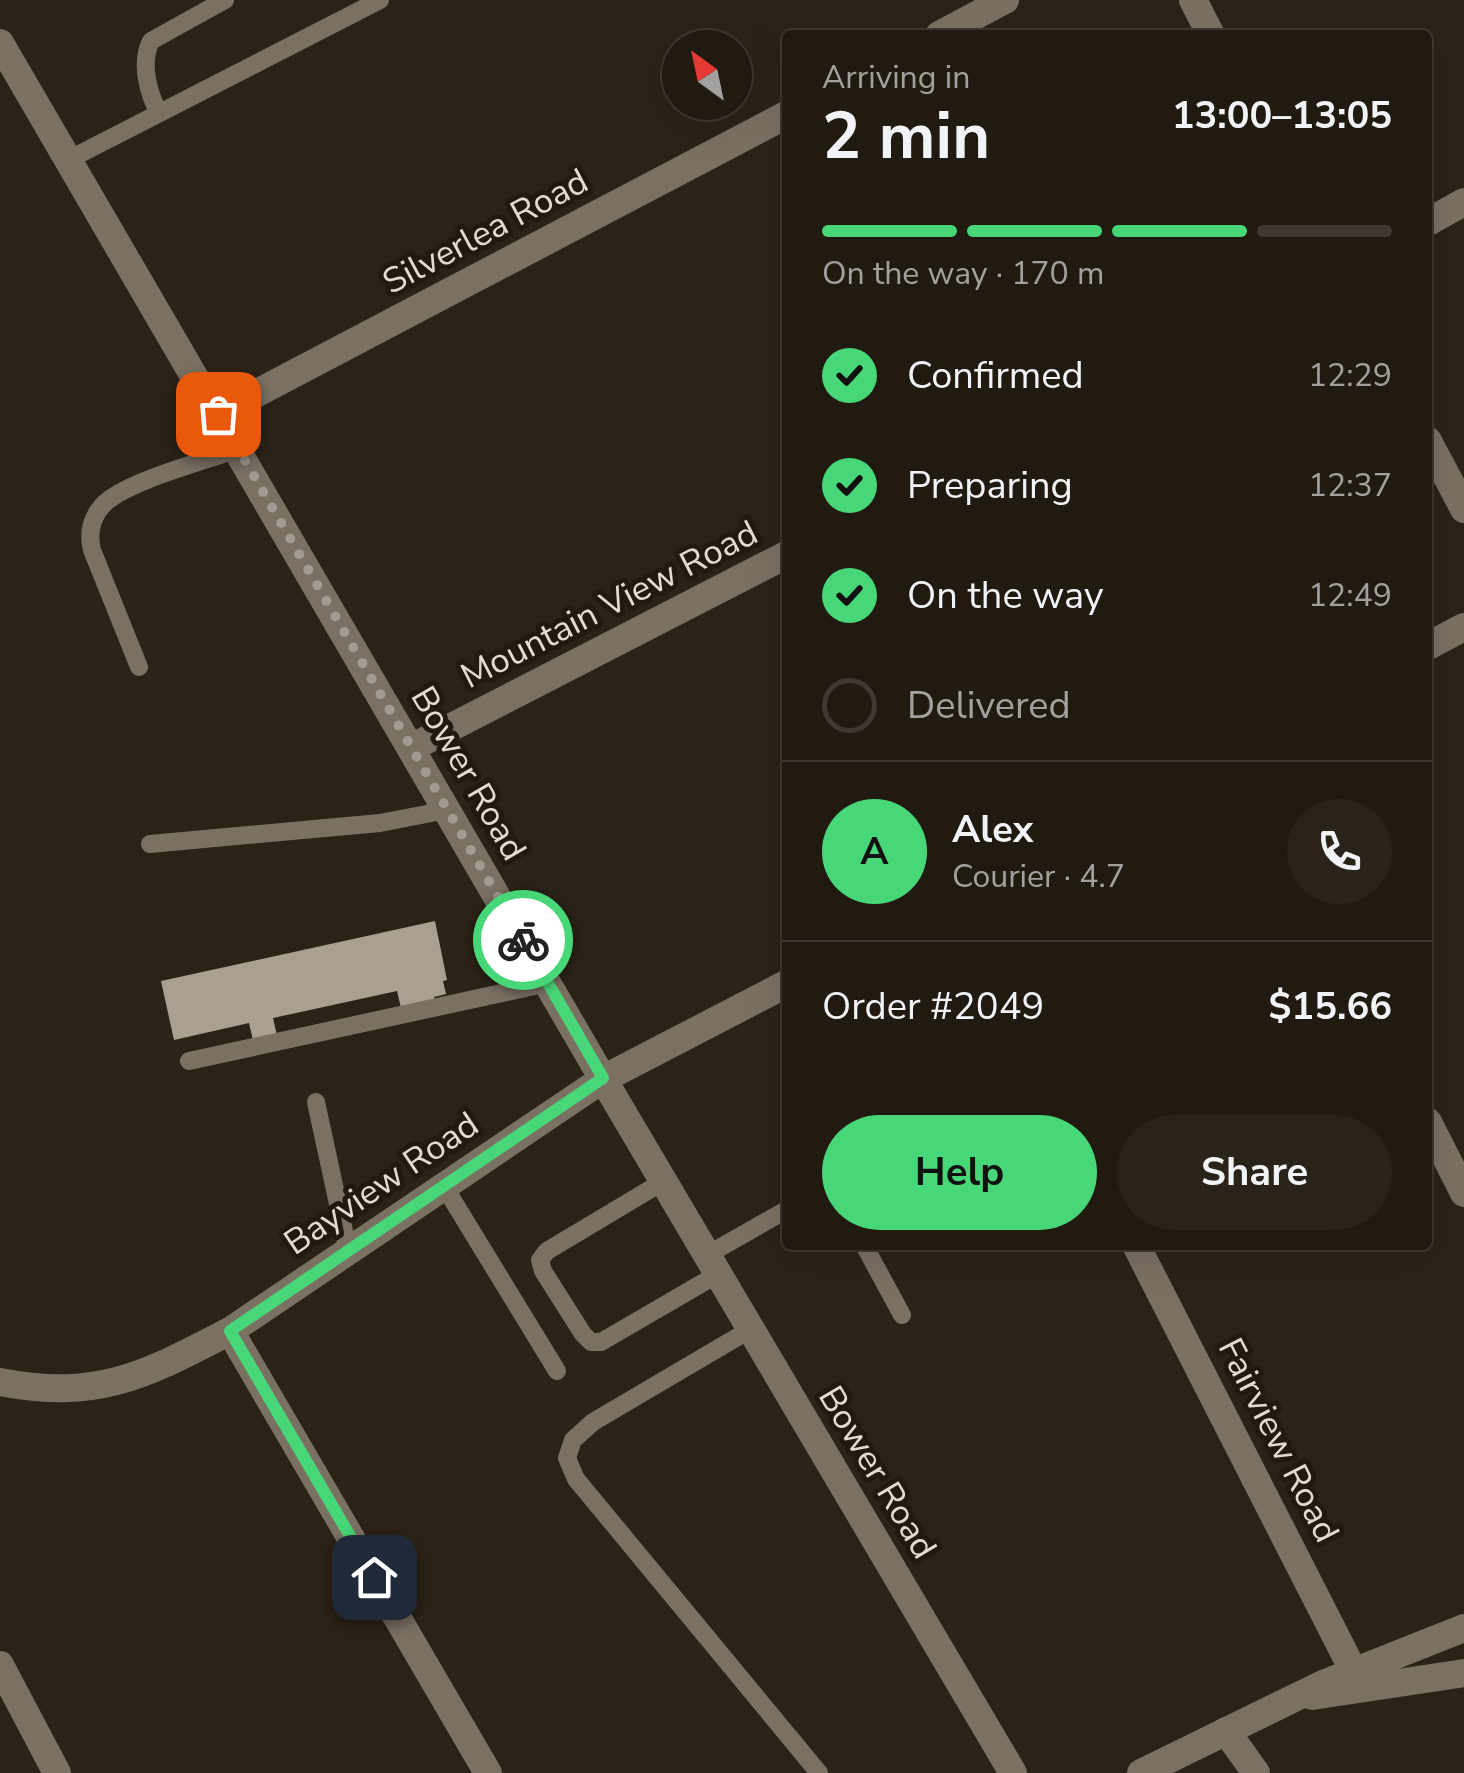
<!DOCTYPE html>
<html lang="en">
<head>
<meta charset="utf-8">
<style>
  body { margin:0; font-family:"Nunito Sans",sans-serif; background:#29231a; color:#f1f3f6; height:100vh; display:flex; flex-direction:column; font-size:38px; white-space:nowrap }
  * { box-sizing:border-box; margin:0 }
  p { font-size:32px; color:#a2a19f }
  .icon { flex:none; width:55px; height:55px; fill:none; stroke:currentColor; stroke-width:2; stroke-linecap:round; stroke-linejoin:round }
  .map { position:relative; flex:1; overflow:hidden }
  .sheet { position:absolute; left:782px; top:30px; width:650px; height:1220px; display:flex; flex-direction:column; background:#211a11; border-radius:10px; box-shadow:0 10px 40px #0002,0 0 0 2px #3e3831 }
  .sheet>* { flex:none }
  .needle { width:65px; rotate:327deg }
  .buttons { position:absolute; left:662px; top:30px; display:grid; gap:20px }
  .buttons a { display:grid; place-items:center; width:90px; height:90px; border-radius:50%; background:#211a11; box-shadow:0 10px 40px #0002,0 0 0 2px #3e3831; font-size:50px }
  .pin { position:absolute; display:grid; place-items:center; width:85px; height:85px; color:#fff; margin:-42px; border-radius:20px; box-shadow:0 5px 15px #0006 }
  .courier { position:absolute; display:grid; place-items:center; width:100px; height:100px; margin:-50px; border:8px solid #48d778; border-radius:50%; background:#fff; color:#222; box-shadow:0 2px 12px #0007 }
  .overview em { font-style:normal; font-weight:700 }
  .overview div { display:flex; flex-direction:column-reverse }
  .overview { display:flex; align-items:center; justify-content:space-between; height:170px; padding:0 40px }
  h1 { font-size:65px; font-weight:700; line-height:75px }
  .bar { display:grid; grid-template-columns:repeat(4,1fr); gap:15px 10px; align-content:center; height:120px; padding:0 40px }
  .bar i { height:12px; border-radius:8px; background:#3e3831 }
  .bar .current { background:#48d778 }
  .bar p { grid-column:span 4 }
  .line { display:flex; align-items:center; gap:25px; padding:0 40px; border-top:2px solid #3e3831 }
  .line div { flex:1 }
  .round { display:grid; place-items:center; flex:none; width:105px; height:105px; border-radius:52px; background:#29231a }
  ol { padding:0 40px; list-style:none }
  li { display:flex; align-items:center; gap:30px; height:110px }
  li p { margin-inline-start:auto }
  li .icon { padding:10px; border-radius:50%; background:#48d778; color:#111; stroke-width:4 }
  li:last-child { color:#a2a19f }
  li i { width:55px; height:55px; border:5px solid #3e3831; border-radius:50% }
  .action { display:flex; gap:20px; margin-top:auto; padding:20px 40px }
  .action a { flex:1; height:115px; border-radius:60px; background:#48d778; color:#111; font-size:40px; font-weight:700; line-height:115px; text-align:center }
  .action a+a { background:#29231a; color:#f1f3f6 }
  .map>svg:first-child { display:block }
  .building { fill:#aaa091 }
  .lines { fill:none; stroke-linecap:round; stroke-linejoin:round }
  .service { stroke:#7b7163; stroke-width:18 }
  .minor { stroke:#7b7163; stroke-width:28 }
  .tertiary { stroke:#7b7163; stroke-width:28 }
  .secondary { stroke:#7b7163; stroke-width:28 }
  .done { stroke:#a29b92; stroke-width:10; stroke-dasharray:0 18 }
  .route { stroke:#48d778; stroke-width:12 }
  .labels { text-anchor:middle; stroke-width:10; stroke-linejoin:round; paint-order:stroke }
  .street-label { font-size:35px; fill:#e2dcd4; stroke:#221a0e }
</style>
</head>
<body>
<div class="map">
<svg width="1464" height="1773" viewBox="0 0 1464 1773">
  <rect width="100%" height="100%" fill="#2c2317"/>
  <!-- building -->
  <polygon class="building" points="435,921 447,980 443,981 446,994 434,997 435,1001 401,1008 397,991 273,1018 278,1040 254,1045 249,1023 174,1040 161,981"/>
  <g class="lines">
    <!-- service -->
    <g class="service">
      <path d="M159,113C148,93 140,63 151,41L225,0"/>
      <polyline points="68,160 380,0"/>
      <path d="M139,667L92,550C88,534 91,519 102,506C123,482 205,461 238,449"/>
      <polyline points="150,844 380,823 447,810"/>
      <polyline points="189,1061 548,983"/>
      <polyline points="316,1102 348,1250"/>
      <polyline points="664,1181 547,1251 540,1260 543,1271 583,1334 591,1342 601,1342 718,1274"/>
      <polyline points="444,1186 557,1371"/>
      <polyline points="864,1245 902,1315"/>
      <polyline points="707,1255 788,1209"/>
      <polyline points="751,1329 593,1422 573,1440 567,1458 576,1479 819,1773"/>
    </g>
    <!-- minor -->
    <g class="minor">
      <polyline points="1193,0 1211,35"/>
      <polyline points="939,35 1005,0"/>
      <polyline points="1428,222 1464,202"/>
      <polyline points="217,414 788,114"/>
      <polyline points="1428,441 1464,509"/>
      <polyline points="1428,646 1464,627"/>
      <polyline points="411,748 788,554"/>
      <polyline points="1428,1122 1464,1193"/>
      <polyline points="1136,1245 1353,1670"/>
      <polyline points="230,1331 488,1773"/>
      <path d="M0,1382C98,1401 145,1375 230,1331L603,1079L788,983"/>
      <polyline points="0,1665 57,1773"/>
      <polyline points="1226,1731 1256,1773"/>
    </g>
    <!-- tertiary -->
    <polyline class="tertiary" points="0,43 603,1079 1013,1773"/>
    <!-- secondary -->
    <g class="secondary">
      <polyline points="1312,1696 1464,1673"/>
      <polyline points="1141,1773 1323,1684 1464,1628"/>
    </g>
  </g>
  <g class="lines">
    <!-- done -->
    <polyline class="done" points="218,414 523,940"/>
    <!-- route -->
    <polyline class="route" points="374,1577 230,1331 603,1078 523,940"/>
  </g>
  <g class="labels">
    <!-- street labels -->
    <g class="street-label">
      <text transform="translate(485 231) rotate(-28)" y="12">Silverlea Road</text>
      <text transform="translate(609 604) rotate(-27)" y="12">Mountain View Road</text>
      <text transform="translate(469 773) rotate(60)" y="12">Bower Road</text>
      <text transform="translate(381 1183) rotate(-34)" y="12">Bayview Road</text>
      <text transform="translate(1279 1440) rotate(63)" y="12">Fairview Road</text>
      <text transform="translate(878 1472) rotate(59)" y="12">Bower Road</text>
    </g>
  </g>
</svg>
<div class="buttons">
<a><svg class="needle" viewBox="-14 -14 28 28"><path d="M0-13l5 13h-10z" fill="#e53935"/><path d="M0 13l5-13h-10z" fill="#a2a19f"/></svg></a>
</div>
<div class="pin" style="left:218px;top:414px;background:#ea580c"><svg class="icon" aria-label="bag" viewBox="0 0 24 24"><path d="M5 8h14l-1 12H6zM9 8a3 3 0 0 1 6 0"/></svg></div>
<div class="pin" style="left:374px;top:1577px;background:#1f2937"><svg class="icon" aria-label="home" viewBox="0 0 24 24"><path d="M3 11l9-7 9 7M6 9v11h12V9"/></svg></div>
<div class="courier" style="left:523px;top:940px"><svg class="icon" aria-label="bike" viewBox="0 0 24 24"><circle cx="6" cy="16" r="4"/><circle cx="18" cy="16" r="4"/><path d="M6 16l4-8h5l3 8M10 8l3 8H6M13 5h3"/></svg></div>
<section class="sheet">
<div class="overview"><div><h1>2 min</h1><p>Arriving in</p></div><em>13:00–13:05</em></div>
<div class="bar"><i class="current"></i><i class="current"></i><i class="current"></i><i></i><p>On the way · 170 m</p></div>
<ol>
<li><svg class="icon" aria-label="check" viewBox="0 0 24 24"><path d="M5 12l5 5 9-10"/></svg>Confirmed<p>12:29</p></li>
<li><svg class="icon" aria-label="check" viewBox="0 0 24 24"><path d="M5 12l5 5 9-10"/></svg>Preparing<p>12:37</p></li>
<li><svg class="icon" aria-label="check" viewBox="0 0 24 24"><path d="M5 12l5 5 9-10"/></svg>On the way<p>12:49</p></li>
<li><i></i>Delivered</li>
</ol>
<div class="line" style="height:180px"><b class="round" style="background:#48d778;color:#111">A</b><div><b>Alex</b><p>Courier · 4.7</p></div><a class="round"><svg class="icon" aria-label="phone" viewBox="0 0 24 24"><path d="M5 4h4l2 5-3 2q2 4 5 5l2-3 5 2v4C11 20 4 13 5 4z"/></svg></a></div>
<div class="line" style="height:130px"><div>Order #2049</div><b>$15.66</b></div>
<div class="action"><a>Help</a><a>Share</a></div>
</section>
</div>
</body>
</html>
